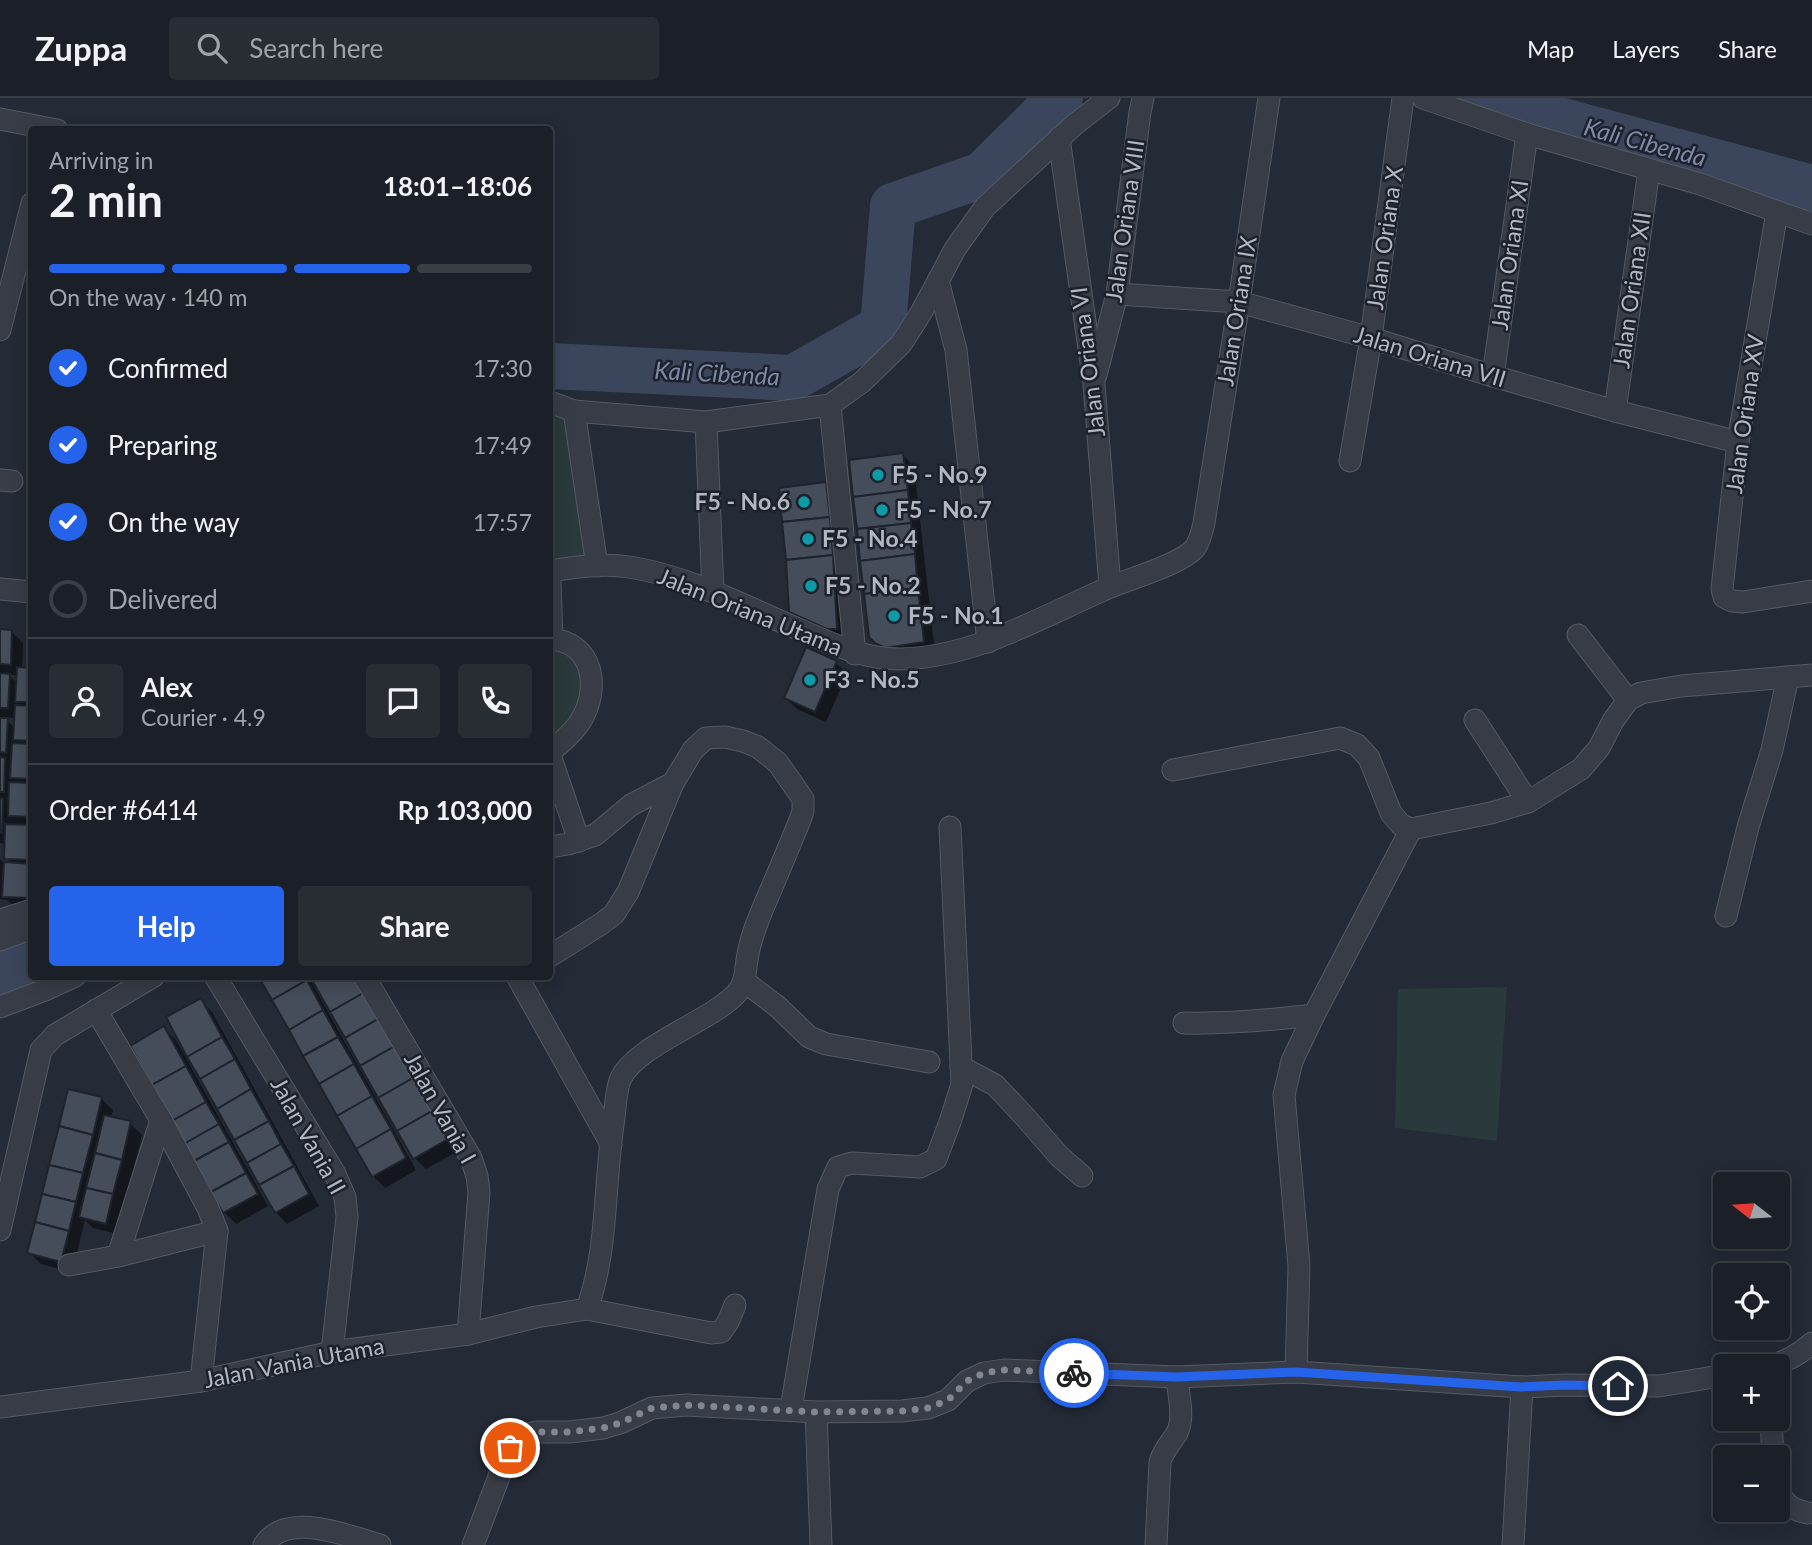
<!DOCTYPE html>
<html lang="en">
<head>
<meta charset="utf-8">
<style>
  body { margin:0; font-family:Lato,sans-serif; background:#282d34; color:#f1f3f6; height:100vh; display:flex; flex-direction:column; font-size:26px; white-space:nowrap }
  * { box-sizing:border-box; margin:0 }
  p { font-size:23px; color:#a0a3a8 }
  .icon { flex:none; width:38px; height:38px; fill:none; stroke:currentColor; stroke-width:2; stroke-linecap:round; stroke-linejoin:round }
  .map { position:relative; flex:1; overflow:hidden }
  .side { position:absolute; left:28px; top:28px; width:525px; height:854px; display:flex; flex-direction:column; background:#1b2028; border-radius:7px; box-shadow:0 4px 18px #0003,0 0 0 2px #393e45 }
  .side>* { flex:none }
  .needle { width:46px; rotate:287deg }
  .controls { position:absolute; left:1713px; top:1074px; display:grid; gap:14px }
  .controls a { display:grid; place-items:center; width:77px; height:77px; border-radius:7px; background:#1b2028; box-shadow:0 4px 18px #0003,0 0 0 2px #393e45; font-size:35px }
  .pin { position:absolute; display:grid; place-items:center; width:60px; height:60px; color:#fff; margin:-30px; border:4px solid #fff; border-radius:50%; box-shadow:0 2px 7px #0007 }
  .courier { position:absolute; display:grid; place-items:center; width:70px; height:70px; margin:-35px; border:5px solid #2563eb; border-radius:50%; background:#fff; color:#222; box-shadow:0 2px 9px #0007 }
  .headline em { font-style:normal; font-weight:700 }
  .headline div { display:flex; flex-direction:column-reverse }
  .headline { display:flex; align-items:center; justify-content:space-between; height:119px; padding:0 21px }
  h1 { font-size:46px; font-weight:700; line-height:52px }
  .bar { display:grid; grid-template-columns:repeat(4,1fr); gap:10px 7px; align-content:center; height:84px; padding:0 21px }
  .bar i { height:9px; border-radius:5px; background:#393e45 }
  .bar .on { background:#2563eb }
  .bar p { grid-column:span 4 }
  .line { display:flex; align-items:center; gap:18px; padding:0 21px; border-top:2px solid #393e45 }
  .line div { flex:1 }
  .round { display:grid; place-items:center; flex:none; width:74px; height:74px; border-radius:7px; background:#282d34 }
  ol { padding:0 21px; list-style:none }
  li { display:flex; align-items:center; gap:21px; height:77px }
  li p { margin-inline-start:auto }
  li .icon { padding:7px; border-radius:50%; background:#2563eb; color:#fff; stroke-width:4 }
  li:last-child { color:#a0a3a8 }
  li i { width:38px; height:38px; border:4px solid #393e45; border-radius:50% }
  .cta { display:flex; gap:14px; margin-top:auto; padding:14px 21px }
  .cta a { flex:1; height:80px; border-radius:7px; background:#2563eb; color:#fff; font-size:28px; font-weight:700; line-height:80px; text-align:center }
  .cta a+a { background:#282d34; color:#f1f3f6 }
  header { display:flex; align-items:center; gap:42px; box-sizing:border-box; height:98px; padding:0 35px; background:#1b2028; border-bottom:2px solid #393e45 }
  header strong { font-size:33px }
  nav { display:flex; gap:38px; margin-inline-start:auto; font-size:24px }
  .search { width:490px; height:63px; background:#282d34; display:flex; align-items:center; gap:18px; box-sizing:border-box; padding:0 24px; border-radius:7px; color:#a0a3a8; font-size:26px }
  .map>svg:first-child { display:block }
  .green { fill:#2a393b }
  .shadow { fill:#0007; fill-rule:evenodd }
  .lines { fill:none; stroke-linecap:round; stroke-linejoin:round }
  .river { stroke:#3b465d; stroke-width:46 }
  .building { fill:#454d5a; stroke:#1e232d; stroke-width:2 }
  .minor-casing { stroke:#555a64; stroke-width:23 }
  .minor { stroke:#373c47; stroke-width:21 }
  .done { stroke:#808692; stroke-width:7; stroke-dasharray:0 12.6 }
  .route { stroke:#2563eb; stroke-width:9 }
  .culture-dot { fill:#0f9aa8; stroke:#1c212b; stroke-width:2.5 }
  .labels { text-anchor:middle; stroke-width:5; stroke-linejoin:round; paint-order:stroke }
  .street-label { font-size:23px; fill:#b2b7c3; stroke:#1c212b }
  .poi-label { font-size:23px; font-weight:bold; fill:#b2b7c3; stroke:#1c212b; text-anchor:start }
  .water-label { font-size:24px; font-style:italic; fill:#7d8ba8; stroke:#1c212b }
</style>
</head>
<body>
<header>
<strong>Zuppa</strong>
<div class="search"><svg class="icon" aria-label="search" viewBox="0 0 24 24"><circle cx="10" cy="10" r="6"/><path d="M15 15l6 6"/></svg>Search here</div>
<nav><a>Map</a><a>Layers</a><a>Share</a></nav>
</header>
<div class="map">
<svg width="1812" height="1447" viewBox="0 0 1812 1447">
  <rect width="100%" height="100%" fill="#242a36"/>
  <!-- green -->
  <g class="green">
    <polygon points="550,309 570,316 592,464 550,463"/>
    <polygon points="550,544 585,560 590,603 550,649"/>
    <polygon points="1507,889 1497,1043 1395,1030 1398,891"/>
  </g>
  <!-- shadow -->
  <g class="shadow">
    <polygon points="903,357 914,369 935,555 888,556 870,538"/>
    <polygon points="825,386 837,398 848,542 802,525 790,514"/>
    <path d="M0,533L12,534L23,545L22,571L32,572V810H15L7,802L0,801V761L5,766H12L6,760V746L0,745ZM9,577H18L17,586ZM5,620H16L15,630Z"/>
    <polygon points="836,565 847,576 826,624 797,611 786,600"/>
    <polygon points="260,878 308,878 416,1072 385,1090 373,1078"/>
    <polygon points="312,878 360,878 458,1053 426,1071 415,1060"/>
    <polygon points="200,902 212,914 319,1108 287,1126 276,1114"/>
    <polygon points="164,930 176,942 268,1108 236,1126 224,1114"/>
    <polygon points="101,1001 113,1012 111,1020 130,1025 142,1037 117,1136 93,1130 85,1122 72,1174 41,1166 29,1154"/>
  </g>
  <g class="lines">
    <!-- river -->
    <g class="river">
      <polyline points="1477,0 1812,90"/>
      <polyline points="550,268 793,280 883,229 893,108 982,77 1060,0"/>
      <polyline points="0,876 32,865"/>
    </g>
  </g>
  <!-- building -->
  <g class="building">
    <polygon points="903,355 908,392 853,399 849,362"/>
    <polygon points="826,384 830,419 782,424 779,390"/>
    <polygon points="908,392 911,425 857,431 853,399"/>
    <polygon points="830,419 833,457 786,462 782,424"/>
    <polygon points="911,425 915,456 860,463 857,431"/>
    <polygon points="915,456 918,490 864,496 860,463"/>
    <polygon points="833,457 837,531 827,531 789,514 786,462"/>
    <polygon points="918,490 924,544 885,550 875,545 869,539 864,496"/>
    <polygon points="0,531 12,532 11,567 0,566"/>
    <polygon points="806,549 837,563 815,614 784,600"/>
    <polygon points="17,569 32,570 32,604 15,604"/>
    <polygon points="0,575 10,576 8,610 0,610"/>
    <polygon points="15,607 32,608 32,643 13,642"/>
    <polygon points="0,620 8,620 6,655 0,654"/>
    <polygon points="12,645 32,646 32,681 10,680"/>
    <polygon points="0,659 5,660 4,694 0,694"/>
    <polygon points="9,684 32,685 32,719 8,718"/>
    <polygon points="0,700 3,701 2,735 0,735"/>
    <polygon points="5,726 32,727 32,762 4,761"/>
    <polygon points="4,764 32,766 32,800 2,799"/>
    <polygon points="258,878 305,878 307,882 272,902"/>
    <polygon points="322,878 356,878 365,894 330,914 313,884"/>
    <polygon points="307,882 323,912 289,932 272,902"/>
    <polygon points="365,894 380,920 345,940 330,914"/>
    <polygon points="201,900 222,939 187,959 166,919"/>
    <polygon points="323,912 338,939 303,958 289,932"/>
    <polygon points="380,920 395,948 360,968 345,940"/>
    <polygon points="164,928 186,968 152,987 130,948"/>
    <polygon points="222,939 235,961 200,981 187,959"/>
    <polygon points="338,939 354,966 319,986 303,958"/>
    <polygon points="395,948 413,980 378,1000 360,968"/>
    <polygon points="235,961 251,991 217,1011 200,981"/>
    <polygon points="354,966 372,998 337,1018 319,986"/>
    <polygon points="186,968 206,1004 172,1023 152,987"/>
    <polygon points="413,980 432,1013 397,1033 378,1000"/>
    <polygon points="68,991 102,999 93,1037 59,1028"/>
    <polygon points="251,991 269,1023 234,1042 217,1011"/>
    <polygon points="372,998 391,1031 356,1051 337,1018"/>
    <polygon points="206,1004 219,1026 184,1046 172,1023"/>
    <polygon points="432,1013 448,1041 413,1061 397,1033"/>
    <polygon points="104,1017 131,1023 122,1062 95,1055"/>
    <polygon points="269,1023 281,1046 247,1065 234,1042"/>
    <polygon points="219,1026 229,1044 194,1063 184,1046"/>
    <polygon points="59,1028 93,1037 83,1075 49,1067"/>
    <polygon points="391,1031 406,1060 372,1079 356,1051"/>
    <polygon points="229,1044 246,1075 211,1094 194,1063"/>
    <polygon points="281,1046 294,1068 259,1087 247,1065"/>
    <polygon points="95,1055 122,1062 113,1096 86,1090"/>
    <polygon points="49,1067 83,1075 76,1104 42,1096"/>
    <polygon points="294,1068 309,1096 275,1115 259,1087"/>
    <polygon points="246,1075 258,1096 223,1115 211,1094"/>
    <polygon points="86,1090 113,1096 106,1126 79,1119"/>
    <polygon points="42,1096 76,1104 69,1133 35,1124"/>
    <polygon points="35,1124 69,1133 61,1164 27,1155"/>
  </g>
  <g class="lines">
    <!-- minor casing -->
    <g class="minor-casing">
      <g id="minor">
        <polyline points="1423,0 1527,36 1700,86 1812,126"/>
        <polyline points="0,21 57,32"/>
        <polyline points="1059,40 1094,286 1110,489"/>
        <polyline points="1777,114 1738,344 1722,491 1724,499 1732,503 1743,504 1812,493"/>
        <polyline points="938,183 956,252 988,544"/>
        <polyline points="1117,196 1239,204 1371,240 1493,278 1615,313 1738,344"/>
        <polyline points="0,232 32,105"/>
        <polyline points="1096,277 1117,196 1140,14 1143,0"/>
        <polyline points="1493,278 1527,36"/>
        <polyline points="550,304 574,313 706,324 830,307 862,284 901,246 921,215 955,151 985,109 1074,27 1109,0"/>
        <polyline points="830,307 855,556"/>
        <polyline points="574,313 597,468"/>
        <polyline points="1615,313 1649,72"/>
        <polyline points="706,324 713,494"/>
        <polyline points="1350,363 1371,240 1403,0"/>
        <polyline points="0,382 12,383"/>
        <path d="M550,473C575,469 603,465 629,469C688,478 744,508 798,531C831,545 862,561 899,561C974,560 1041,519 1108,490C1129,481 1182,466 1195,450C1200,443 1202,434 1204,425L1239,204L1269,0"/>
        <polyline points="550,483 552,540"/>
        <polyline points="0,491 32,494"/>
        <polyline points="1578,537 1628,602"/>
        <path d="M550,541C594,544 601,591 580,624C572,636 561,645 550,654"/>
        <polyline points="1475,622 1528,704"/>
        <polyline points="550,657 579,743"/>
        <polyline points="1173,672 1340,640 1357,647 1369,660 1391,715 1401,727 1411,731 1491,715 1528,704 1581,671 1599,650 1613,623 1628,602 1641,595 1681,588 1812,577"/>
        <polyline points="1726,818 1748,729 1772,652 1788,579"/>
        <polyline points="0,822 32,812"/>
        <polyline points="0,842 32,830"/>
        <polyline points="550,858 601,826 614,816 628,794 673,685"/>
        <polyline points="215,878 335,1076 345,1099 347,1119 332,1254"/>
        <polyline points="364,878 471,1060 477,1078 479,1094 468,1236"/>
        <polyline points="517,878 611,1046"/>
        <polyline points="745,884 778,909 809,939 826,946 929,964"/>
        <polyline points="0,909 45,892 75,878"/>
        <polyline points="96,912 161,1022 208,1110 217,1133 201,1283"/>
        <path d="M1184,925C1228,926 1271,922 1314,917"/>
        <polyline points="961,969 995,987 1026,1020 1059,1058 1082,1078"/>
        <polyline points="0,1132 41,952 55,937 154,878"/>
        <polyline points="118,1158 161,1022"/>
        <polyline points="69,1167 118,1158 217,1133"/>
        <polyline points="587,1211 711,1235 721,1234 728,1224 735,1207"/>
        <path d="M1769,1269C1786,1263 1799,1257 1812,1245"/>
        <polyline points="1296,1274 1299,1168 1284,997 1292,963 1314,917 1411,731"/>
        <path d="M0,1309L201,1283L332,1254L468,1236L536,1219L587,1211C608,1152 604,1088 613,1027C615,1015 616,989 621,980C636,948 709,924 736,896C747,884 745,870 748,856C752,834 761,815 769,796C780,771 790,746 800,722L803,713V701L778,665L758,649L743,643L725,639L706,640L693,652L673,685L631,707L595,737L568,746L550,749"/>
        <polyline points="791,1311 828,1091 838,1069 852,1065 920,1069 936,1061 950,1024 962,986 950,729"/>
        <polyline points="816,1314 821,1447"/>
        <polyline points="1771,1321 1773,1360"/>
        <path d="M1778,1393C1785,1407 1793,1412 1808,1415"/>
        <path d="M264,1447C287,1412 348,1438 380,1447"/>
        <polyline points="473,1447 510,1350 519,1339 536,1334 570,1334 603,1330 620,1325 652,1310 686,1307 816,1314 902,1313 928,1310 948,1302 967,1283 984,1275 1004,1272 1177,1279 1296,1274 1522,1289 1565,1287 1659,1288 1726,1277"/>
        <path d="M1156,1447L1160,1364C1163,1352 1171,1345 1177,1335C1185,1319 1178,1296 1177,1279"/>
        <polyline points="1513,1447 1522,1289"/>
      </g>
    </g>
    <!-- minor -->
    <use href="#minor" class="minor"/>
  </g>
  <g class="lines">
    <!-- done -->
    <polyline class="done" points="510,1350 519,1339 536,1334 569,1334 603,1330 620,1325 652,1310 686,1307 816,1314 902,1313 928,1310 948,1302 967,1283 984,1275 1004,1272 1074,1275"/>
    <!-- route -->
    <polyline class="route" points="1074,1275 1177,1279 1296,1274 1521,1289 1565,1287 1618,1288"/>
  </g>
  <!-- markers -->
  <g class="culture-dot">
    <circle cx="878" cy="377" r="7"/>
    <circle cx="804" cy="404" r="7"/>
    <circle cx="882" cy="412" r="7"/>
    <circle cx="808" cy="441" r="7"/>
    <circle cx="811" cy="488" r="7"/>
    <circle cx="894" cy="518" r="7"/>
    <circle cx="810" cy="582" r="7"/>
  </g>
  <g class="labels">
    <!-- street labels -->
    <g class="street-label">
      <text transform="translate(1125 123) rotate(-82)" y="8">Jalan Oriana VIII</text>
      <text transform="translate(1385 140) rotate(-82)" y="8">Jalan Oriana X</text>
      <text transform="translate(1510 157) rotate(-82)" y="8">Jalan Oriana XI</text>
      <text transform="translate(1632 192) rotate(-82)" y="8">Jalan Oriana XII</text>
      <text transform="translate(1237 213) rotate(-81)" y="8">Jalan Oriana IX</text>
      <text transform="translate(1430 259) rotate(17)" y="8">Jalan Oriana VII</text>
      <text transform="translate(1088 264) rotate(-97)" y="8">Jalan Oriana VI</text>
      <text transform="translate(1745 316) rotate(-82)" y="8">Jalan Oriana XV</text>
      <text transform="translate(750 514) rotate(22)" y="8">Jalan Oriana Utama</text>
      <text transform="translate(440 1010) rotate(61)" y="8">Jalan Vania I</text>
      <text transform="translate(308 1038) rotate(61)" y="8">Jalan Vania II</text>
      <text transform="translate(294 1265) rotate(-11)" y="8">Jalan Vania Utama</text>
    </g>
    <!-- poi labels -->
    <g class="poi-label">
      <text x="892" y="385">F5 - No.9</text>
      <text x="790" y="412" text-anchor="end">F5 - No.6</text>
      <text x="896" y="420">F5 - No.7</text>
      <text x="822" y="449">F5 - No.4</text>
      <text x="825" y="496">F5 - No.2</text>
      <text x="908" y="526">F5 - No.1</text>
      <text x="824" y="590">F3 - No.5</text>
    </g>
    <!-- water labels -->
    <g class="water-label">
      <text transform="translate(1645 45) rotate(15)" y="8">Kali Cibenda</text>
      <text transform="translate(717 276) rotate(3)" y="8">Kali Cibenda</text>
    </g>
  </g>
</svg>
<div class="controls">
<a><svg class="needle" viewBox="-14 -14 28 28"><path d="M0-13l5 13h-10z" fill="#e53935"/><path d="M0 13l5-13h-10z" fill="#a0a3a8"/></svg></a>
<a><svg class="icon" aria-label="locate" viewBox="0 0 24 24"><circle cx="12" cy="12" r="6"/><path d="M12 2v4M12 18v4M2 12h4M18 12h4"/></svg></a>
<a>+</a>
<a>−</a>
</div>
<div class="pin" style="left:510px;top:1350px;background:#ea580c"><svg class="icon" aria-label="bag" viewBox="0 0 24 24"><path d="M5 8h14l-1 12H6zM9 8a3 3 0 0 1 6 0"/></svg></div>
<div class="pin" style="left:1618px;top:1288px;background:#1f2937"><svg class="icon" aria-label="home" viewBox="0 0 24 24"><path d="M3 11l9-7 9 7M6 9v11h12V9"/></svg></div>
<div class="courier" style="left:1074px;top:1275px"><svg class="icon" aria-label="bike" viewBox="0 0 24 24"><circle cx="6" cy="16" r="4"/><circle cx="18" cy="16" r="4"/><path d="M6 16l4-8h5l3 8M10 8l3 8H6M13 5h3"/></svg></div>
<section class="side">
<div class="headline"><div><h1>2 min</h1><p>Arriving in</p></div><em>18:01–18:06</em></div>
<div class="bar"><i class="on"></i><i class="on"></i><i class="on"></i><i></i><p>On the way · 140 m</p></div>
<ol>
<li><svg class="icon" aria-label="check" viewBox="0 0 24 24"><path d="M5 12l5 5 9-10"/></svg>Confirmed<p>17:30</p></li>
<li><svg class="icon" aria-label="check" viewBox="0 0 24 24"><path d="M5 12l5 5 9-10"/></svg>Preparing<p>17:49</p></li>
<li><svg class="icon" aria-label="check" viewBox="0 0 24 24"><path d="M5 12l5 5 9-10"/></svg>On the way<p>17:57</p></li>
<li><i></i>Delivered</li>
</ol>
<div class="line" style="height:126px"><a class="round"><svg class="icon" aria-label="person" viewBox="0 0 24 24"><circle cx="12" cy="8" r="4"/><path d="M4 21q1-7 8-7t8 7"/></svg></a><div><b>Alex</b><p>Courier · 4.9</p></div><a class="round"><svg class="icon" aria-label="chat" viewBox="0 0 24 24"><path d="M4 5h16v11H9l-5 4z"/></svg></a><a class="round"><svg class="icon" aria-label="phone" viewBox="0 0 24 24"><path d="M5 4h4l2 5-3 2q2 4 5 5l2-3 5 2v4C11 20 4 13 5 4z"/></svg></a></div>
<div class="line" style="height:91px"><div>Order #6414</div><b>Rp 103,000</b></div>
<div class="cta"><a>Help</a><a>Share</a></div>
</section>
</div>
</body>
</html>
